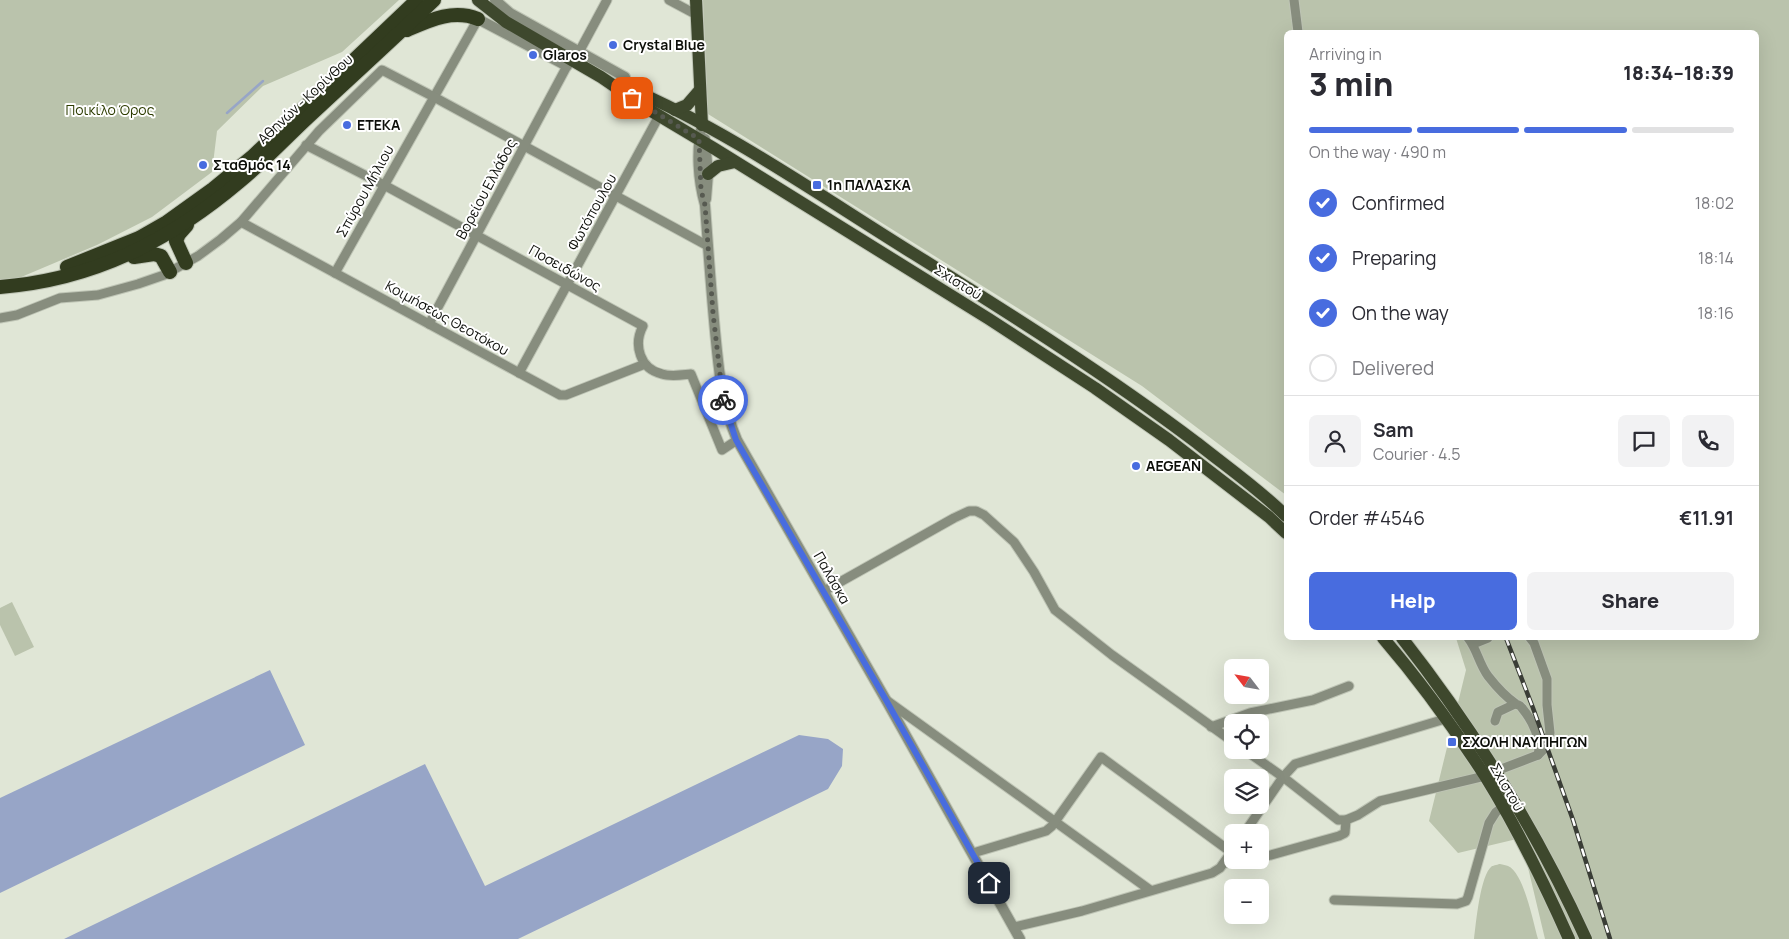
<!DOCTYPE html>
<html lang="en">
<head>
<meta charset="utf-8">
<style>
  body { margin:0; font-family:Manrope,sans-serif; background:#f2f2f3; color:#2b2b33; height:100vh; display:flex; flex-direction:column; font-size:19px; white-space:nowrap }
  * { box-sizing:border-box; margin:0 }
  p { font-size:16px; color:#7c7c81 }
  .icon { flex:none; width:28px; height:28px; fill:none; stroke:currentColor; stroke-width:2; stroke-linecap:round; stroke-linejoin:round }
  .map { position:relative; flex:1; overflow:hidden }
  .side { position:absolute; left:1284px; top:30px; width:475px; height:610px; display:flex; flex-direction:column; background:#fff; border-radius:8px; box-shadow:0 5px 20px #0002 }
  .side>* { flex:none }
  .needle { width:32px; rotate:301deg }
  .buttons { position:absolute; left:1224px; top:659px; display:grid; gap:10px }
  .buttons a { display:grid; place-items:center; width:45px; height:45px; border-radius:8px; background:#fff; box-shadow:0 5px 20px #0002; font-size:25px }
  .pin { position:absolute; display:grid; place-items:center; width:42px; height:42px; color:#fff; margin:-21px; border-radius:10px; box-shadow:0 2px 8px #0006 }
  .courier { position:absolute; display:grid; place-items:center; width:50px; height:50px; margin:-25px; border:4px solid #486cdf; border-radius:50%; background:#fff; color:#222; box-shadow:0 1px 6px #0007 }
  .summary em { font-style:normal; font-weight:800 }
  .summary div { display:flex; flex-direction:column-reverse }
  .summary { display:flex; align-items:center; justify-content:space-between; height:85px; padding:0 25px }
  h1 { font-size:32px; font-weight:800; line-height:38px }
  .bar { display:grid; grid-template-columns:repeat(4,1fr); gap:8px 5px; align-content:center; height:60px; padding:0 25px }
  .bar i { height:6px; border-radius:4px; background:#e1e1e2 }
  .bar .selected { background:#486cdf }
  .bar p { grid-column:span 4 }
  .line { display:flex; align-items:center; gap:12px; padding:0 25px; border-top:1px solid #e1e1e2 }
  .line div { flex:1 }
  .round { display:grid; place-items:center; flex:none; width:52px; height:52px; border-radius:8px; background:#f2f2f3 }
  ol { padding:0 25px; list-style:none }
  li { display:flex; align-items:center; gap:15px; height:55px }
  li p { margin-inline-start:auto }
  li .icon { padding:5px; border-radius:50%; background:#486cdf; color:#fff; stroke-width:4 }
  li:last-child { color:#7c7c81 }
  li i { width:28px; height:28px; border:2px solid #e1e1e2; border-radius:50% }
  .button { display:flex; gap:10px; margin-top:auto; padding:10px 25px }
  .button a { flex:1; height:58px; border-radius:8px; background:#486cdf; color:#fff; font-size:20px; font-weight:800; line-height:58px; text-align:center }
  .button a+a { background:#f2f2f3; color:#2b2b33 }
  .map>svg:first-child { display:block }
  .green { fill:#bac3ac }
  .water { fill:#97a5c7 }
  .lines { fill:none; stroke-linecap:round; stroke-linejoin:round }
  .stream { stroke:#97a5c7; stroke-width:2.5 }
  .minor-casing { stroke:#bec4b5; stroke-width:11 }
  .tertiary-casing { stroke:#bec4b5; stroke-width:12 }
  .primary-casing { stroke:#bec4b5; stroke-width:14 }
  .trunk-casing { stroke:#bec4b5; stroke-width:16 }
  .minor { stroke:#878d7e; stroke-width:9 }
  .tertiary { stroke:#878d7e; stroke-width:10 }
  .primary { stroke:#3e482d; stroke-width:12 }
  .trunk { stroke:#323c1f; stroke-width:14 }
  .rail-casing { stroke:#3a3d36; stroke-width:4.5 }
  .rail { stroke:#fff; stroke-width:2.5; stroke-dasharray:8; stroke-linecap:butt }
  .done { stroke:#575a51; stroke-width:5; stroke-dasharray:0 9 }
  .route { stroke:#486cdf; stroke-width:6 }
  .poi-dot { fill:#486cdf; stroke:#fff; stroke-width:2 }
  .labels { text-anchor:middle; stroke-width:4; stroke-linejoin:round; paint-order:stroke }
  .poi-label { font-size:14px; font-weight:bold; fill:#0d0f0a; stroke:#fff; text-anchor:start }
  .street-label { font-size:14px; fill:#0d0f0a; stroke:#fff }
  .park-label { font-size:14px; fill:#2d3c01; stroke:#fff }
</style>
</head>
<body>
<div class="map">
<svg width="1789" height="939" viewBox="0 0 1789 939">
  <rect width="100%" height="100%" fill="#e0e6d6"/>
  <!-- green -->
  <g class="green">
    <polygon points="0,0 399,0 342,52 263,86 217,131 212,172 152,217 97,245 0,286"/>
    <polygon points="703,0 1789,0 1789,939 1545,939 1521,838 1458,853 1429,821 1466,670 1456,638 1756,638 1756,32 1286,32 1286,495 1142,386 708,114"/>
    <polygon points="12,602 34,647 15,656 0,625 0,608"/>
    <path d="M1500,864C1503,865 1506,865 1508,866C1524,873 1533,922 1538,939H1474C1476,924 1480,875 1492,866C1493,866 1499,864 1500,864Z"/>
  </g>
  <!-- water -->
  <g class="water">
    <polygon points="270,670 305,745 0,893 0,798"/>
    <polygon points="799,735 828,739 843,749 842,766 828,789 518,939 64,939 425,764 485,886"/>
  </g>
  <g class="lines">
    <!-- stream -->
    <polyline class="stream" points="227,113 263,81"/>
    <!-- minor casing -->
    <g class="minor-casing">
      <g id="minor">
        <polyline points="669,0 697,15"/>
        <polyline points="1294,0 1298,32"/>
        <polyline points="579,52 607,0"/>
        <path d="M306,145L384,185L643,326C633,345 640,369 662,374C671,377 681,375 691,374L722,450L737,440"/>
        <polyline points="241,222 560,395 566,395 645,364"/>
        <polyline points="335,273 478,19"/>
        <polyline points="0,318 17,315 60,298 98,295 138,284 164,275 198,256 221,239 241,222 319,131 382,70 434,97 708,246"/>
        <polyline points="429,324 567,66"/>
        <polyline points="519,373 659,116"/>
        <polyline points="824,591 954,518 969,511 976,511 984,515 1014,542 1034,572 1055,610 1112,655 1232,741"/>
        <path d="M1468,638C1477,649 1479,664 1488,676C1495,685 1506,697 1516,704C1520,706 1519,704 1522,708C1532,720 1542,740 1538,755"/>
        <polyline points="1473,644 1488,638"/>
        <polyline points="886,700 1150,890"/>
        <polyline points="1495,721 1498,712 1515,704"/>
        <polyline points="1211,727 1250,713 1313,700 1349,686"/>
        <polyline points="1245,750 1283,777 1338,820 1346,820 1358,815 1380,801 1485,776"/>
        <polyline points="1496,771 1538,755 1544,749 1550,733 1547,705 1547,679 1534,643 1530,638"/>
        <polyline points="1245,832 1283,777 1295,764 1445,719"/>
        <polyline points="973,853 1046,831 1052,826 1101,757 1231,852"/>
        <polyline points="1260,858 1339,836 1345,833 1346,820"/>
        <polyline points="1225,863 1249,860"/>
        <polyline points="1334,900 1457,904 1466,901 1468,897 1489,823 1496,812 1508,803"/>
        <polyline points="1014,927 1082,911 1212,873 1220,868 1232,851"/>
      </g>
    </g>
    <!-- tertiary casing -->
    <g class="tertiary-casing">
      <g id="tertiary">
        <polyline points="495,0 510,13 625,77"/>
        <polyline points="478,19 567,66"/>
        <path d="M702,125C696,150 698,180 705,205C708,247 711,289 715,331C719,371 721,402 737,440L886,700L1020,939"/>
        <polyline points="705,139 708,174 706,199"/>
      </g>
    </g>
    <!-- primary casing -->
    <g class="primary-casing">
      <g id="primary">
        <polyline points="478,0 506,22 601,77 648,109 715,149 989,319 1095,388 1169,440 1269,517 1286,533"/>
        <polyline points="696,0 702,125"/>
        <path d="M626,87C726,129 822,197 914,254C1010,314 1107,375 1197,443C1227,467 1259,489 1286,516"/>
        <polyline points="675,110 687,105 700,90"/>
        <polyline points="708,174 718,166 735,162"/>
        <path d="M1383,638C1420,681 1454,728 1485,776C1516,826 1545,885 1569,939"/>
        <path d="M1402,638C1474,730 1537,831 1586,939"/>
      </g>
    </g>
    <!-- trunk casing -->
    <g class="trunk-casing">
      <g id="trunk">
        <path d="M407,30C430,20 453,9 478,19"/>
        <polyline points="134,257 154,254 161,256 170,272"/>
        <polyline points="186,263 176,241 179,234 187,225"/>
        <polyline points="67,267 139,238 167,222 213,189 252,157 417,0"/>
        <path d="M0,287C93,280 169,241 239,182C262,163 282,142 303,122C347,81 391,41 434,0"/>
      </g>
    </g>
    <!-- minor -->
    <use href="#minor" class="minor"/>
    <!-- tertiary -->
    <use href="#tertiary" class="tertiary"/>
    <!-- primary -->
    <use href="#primary" class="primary"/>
    <!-- trunk -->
    <use href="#trunk" class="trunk"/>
    <!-- rail casing -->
    <g class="rail-casing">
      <polyline id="rail" points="1506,638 1533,708 1573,820 1610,939"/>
    </g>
    <!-- rail -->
    <use href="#rail" class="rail"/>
  </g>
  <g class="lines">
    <!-- done -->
    <polyline class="done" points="632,98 699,139 701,190 705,205 713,313 723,400"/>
    <!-- route -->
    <polyline class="route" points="723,400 736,440 886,700 989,883"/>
  </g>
  <!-- markers -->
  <g class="poi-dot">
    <circle cx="613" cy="45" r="5"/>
    <circle cx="533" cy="55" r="5"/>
    <circle cx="347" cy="125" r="5"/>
    <circle cx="203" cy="165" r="5"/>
    <rect x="812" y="180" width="10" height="10" rx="2.5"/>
    <circle cx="1136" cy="466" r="5"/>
    <rect x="1447" y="737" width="10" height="10" rx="2.5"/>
  </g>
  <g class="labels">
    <!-- poi labels -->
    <g class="poi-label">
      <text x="623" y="50">Crystal Blue</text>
      <text x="543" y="60">Glaros</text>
      <text x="357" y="130">ETEKA</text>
      <text x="213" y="170">Σταθμός 14</text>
      <text x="827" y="190">1η ΠΑΛΑΣΚΑ</text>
      <text x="1146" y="471">AEGEAN</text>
      <text x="1462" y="747">ΣΧΟΛΗ ΝΑΥΠΗΓΩΝ</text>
    </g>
    <!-- street labels -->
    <g class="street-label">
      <text transform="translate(305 99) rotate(-43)" y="5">Αθηνών - Κορίνθου</text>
      <text transform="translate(486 189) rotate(-62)" y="5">Βορείου Ελλάδος</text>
      <text transform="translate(365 191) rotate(-61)" y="5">Σπύρου Μήλιου</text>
      <text transform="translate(592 212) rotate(-61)" y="5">Φωτόπουλου</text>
      <text transform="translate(565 268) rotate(29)" y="5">Ποσειδώνος</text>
      <text transform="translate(958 282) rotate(32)" y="5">Σχιστού</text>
      <text transform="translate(447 318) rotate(29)" y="5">Κοιμήσεως Θεοτόκου</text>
      <text transform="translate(832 578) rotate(60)" y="5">Παλάσκα</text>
      <text transform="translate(1507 787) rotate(60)" y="5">Σχιστού</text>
    </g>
    <!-- park labels -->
    <g class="park-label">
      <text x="110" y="115">Ποικίλο Όρος</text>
    </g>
  </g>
</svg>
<div class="buttons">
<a><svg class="needle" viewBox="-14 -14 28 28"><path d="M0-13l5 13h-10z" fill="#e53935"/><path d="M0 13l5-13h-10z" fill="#7c7c81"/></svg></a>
<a><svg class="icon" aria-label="locate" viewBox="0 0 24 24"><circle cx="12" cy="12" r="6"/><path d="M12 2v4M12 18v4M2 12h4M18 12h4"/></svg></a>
<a><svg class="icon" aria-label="layers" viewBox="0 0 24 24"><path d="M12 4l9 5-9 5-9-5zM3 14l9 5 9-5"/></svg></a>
<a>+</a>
<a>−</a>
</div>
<div class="pin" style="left:632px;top:98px;background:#ea580c"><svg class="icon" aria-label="bag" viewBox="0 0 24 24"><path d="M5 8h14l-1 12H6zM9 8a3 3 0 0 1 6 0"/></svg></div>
<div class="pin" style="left:989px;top:883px;background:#1f2937"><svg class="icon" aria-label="home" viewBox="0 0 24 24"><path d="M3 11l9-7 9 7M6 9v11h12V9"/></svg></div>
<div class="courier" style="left:723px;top:400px"><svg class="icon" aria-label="bike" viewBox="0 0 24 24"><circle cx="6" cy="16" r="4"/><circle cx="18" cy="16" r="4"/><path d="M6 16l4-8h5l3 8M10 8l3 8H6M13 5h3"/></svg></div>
<section class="side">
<div class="summary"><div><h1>3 min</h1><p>Arriving in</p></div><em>18:34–18:39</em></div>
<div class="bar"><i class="selected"></i><i class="selected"></i><i class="selected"></i><i></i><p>On the way · 490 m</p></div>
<ol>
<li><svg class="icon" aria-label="check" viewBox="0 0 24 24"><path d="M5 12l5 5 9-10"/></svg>Confirmed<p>18:02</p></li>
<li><svg class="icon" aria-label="check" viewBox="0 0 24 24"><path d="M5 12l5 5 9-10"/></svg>Preparing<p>18:14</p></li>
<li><svg class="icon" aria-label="check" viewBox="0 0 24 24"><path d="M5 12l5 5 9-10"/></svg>On the way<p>18:16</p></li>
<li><i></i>Delivered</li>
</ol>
<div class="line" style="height:90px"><a class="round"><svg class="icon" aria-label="person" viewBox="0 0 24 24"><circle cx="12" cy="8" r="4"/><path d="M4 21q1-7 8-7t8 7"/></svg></a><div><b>Sam</b><p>Courier · 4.5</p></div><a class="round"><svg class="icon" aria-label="chat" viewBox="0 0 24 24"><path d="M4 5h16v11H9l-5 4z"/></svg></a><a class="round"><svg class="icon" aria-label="phone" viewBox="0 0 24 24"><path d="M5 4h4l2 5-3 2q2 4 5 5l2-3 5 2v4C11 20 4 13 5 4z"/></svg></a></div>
<div class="line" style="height:65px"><div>Order #4546</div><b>€11.91</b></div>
<div class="button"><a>Help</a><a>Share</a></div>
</section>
</div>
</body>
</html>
